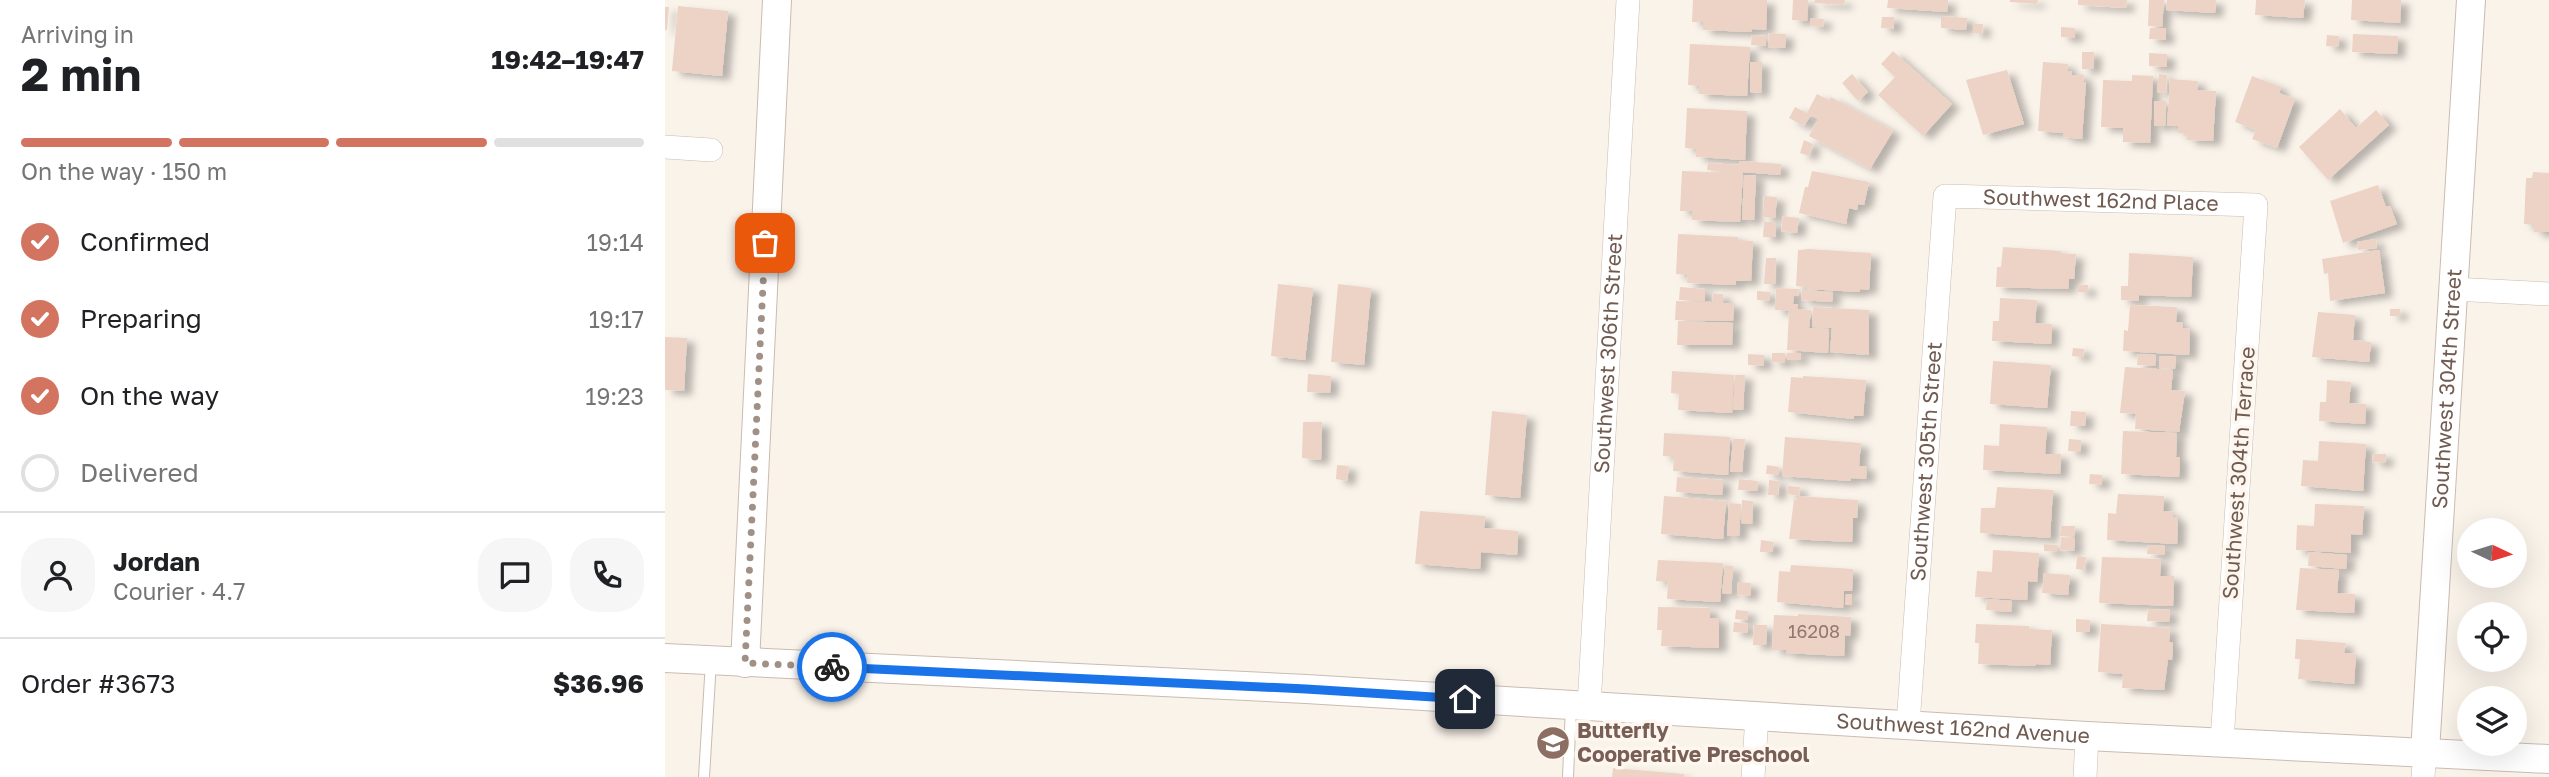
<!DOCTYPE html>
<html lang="en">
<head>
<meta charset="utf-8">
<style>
  body { margin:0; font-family:"Golos Text",sans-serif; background:#f6f6f6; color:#202124; height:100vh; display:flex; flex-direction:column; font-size:26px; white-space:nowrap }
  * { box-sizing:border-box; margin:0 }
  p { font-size:23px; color:#757577 }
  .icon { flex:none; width:38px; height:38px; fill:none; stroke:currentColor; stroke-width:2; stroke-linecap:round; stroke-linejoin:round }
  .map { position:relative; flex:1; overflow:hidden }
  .sheet { display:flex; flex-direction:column; background:#fff; width:665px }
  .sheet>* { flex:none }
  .needle { width:46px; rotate:94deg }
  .tools { position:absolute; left:1792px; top:518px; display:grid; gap:14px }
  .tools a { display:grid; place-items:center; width:70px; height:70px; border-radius:50%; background:#fff; box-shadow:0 7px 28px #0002; font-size:35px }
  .pin { position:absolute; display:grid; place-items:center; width:60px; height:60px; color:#fff; margin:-30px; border-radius:14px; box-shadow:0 4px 10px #0006 }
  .courier { position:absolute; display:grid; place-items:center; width:70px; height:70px; margin:-35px; border:5px solid #1a73e8; border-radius:50%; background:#fff; color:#222; box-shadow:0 2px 9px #0007 }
  .headline em { font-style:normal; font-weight:700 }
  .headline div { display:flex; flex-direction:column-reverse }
  .headline { display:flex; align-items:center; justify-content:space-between; height:119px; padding:0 21px }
  h1 { font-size:46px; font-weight:700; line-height:52px }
  .bar { display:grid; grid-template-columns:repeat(4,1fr); gap:10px 7px; align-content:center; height:84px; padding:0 21px }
  .bar i { height:9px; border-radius:5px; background:#e0e0e0 }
  .bar .selected { background:#d37460 }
  .bar p { grid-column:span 4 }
  .line { display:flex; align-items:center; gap:18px; padding:0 21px; border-top:2px solid #e0e0e0 }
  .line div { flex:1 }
  .round { display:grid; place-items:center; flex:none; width:74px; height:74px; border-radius:28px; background:#f6f6f6 }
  ol { padding:0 21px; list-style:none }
  li { display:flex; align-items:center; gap:21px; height:77px }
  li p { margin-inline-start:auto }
  li .icon { padding:7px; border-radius:50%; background:#d37460; color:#fff; stroke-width:4 }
  li:last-child { color:#757577 }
  li i { width:38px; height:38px; border:4px solid #e0e0e0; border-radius:50% }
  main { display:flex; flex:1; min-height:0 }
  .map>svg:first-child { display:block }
  .building { fill:#ecd3c5; filter:url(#shadow) }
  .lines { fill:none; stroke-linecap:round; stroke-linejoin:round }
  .service-casing { stroke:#cbbbb1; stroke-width:12 }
  .minor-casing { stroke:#cbbbb1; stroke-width:24 }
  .tertiary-casing { stroke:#cbbbb1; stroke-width:30 }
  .service { stroke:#fff; stroke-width:10 }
  .minor { stroke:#fff; stroke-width:23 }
  .tertiary { stroke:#fff; stroke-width:28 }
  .done { stroke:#a19086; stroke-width:7; stroke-dasharray:0 12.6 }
  .route { stroke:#1a73e8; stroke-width:9 }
  .labels { text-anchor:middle; stroke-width:7; stroke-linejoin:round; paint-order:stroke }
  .number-label { font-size:18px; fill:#90796d }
  .street-label { font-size:21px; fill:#715b50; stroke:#fdf7f0 }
  .education-label { font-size:21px; font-weight:bold; fill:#785e54; stroke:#fdf7f0; text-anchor:start }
</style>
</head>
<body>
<main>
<section class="sheet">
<div class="headline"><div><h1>2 min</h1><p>Arriving in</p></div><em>19:42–19:47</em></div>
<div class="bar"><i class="selected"></i><i class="selected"></i><i class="selected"></i><i></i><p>On the way · 150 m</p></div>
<ol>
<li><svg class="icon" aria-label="check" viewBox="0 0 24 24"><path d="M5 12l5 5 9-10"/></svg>Confirmed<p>19:14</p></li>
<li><svg class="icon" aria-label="check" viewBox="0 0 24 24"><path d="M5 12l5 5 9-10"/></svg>Preparing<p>19:17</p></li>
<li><svg class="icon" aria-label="check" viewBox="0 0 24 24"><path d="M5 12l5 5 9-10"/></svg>On the way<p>19:23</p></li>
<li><i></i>Delivered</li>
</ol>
<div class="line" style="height:126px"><a class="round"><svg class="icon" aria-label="person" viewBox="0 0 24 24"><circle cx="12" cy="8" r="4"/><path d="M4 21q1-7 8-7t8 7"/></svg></a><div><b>Jordan</b><p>Courier · 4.7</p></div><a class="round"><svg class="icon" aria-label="chat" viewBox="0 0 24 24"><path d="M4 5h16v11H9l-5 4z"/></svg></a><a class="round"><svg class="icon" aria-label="phone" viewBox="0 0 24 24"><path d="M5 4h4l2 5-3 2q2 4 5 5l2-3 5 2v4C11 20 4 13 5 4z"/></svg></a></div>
<div class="line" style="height:91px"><div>Order #3673</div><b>$36.96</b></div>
</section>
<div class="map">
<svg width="1884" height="777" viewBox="0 0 1884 777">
  <defs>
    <filter id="shadow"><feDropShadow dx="8" dy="4.5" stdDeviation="3.5" flood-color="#0004"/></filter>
  </defs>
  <rect width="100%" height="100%" fill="#faf3ea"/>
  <!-- building -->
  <g class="building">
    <polygon points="1028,0 1102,0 1101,30 1087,29 1086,32 1038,30 1038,22 1027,22"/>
    <polygon points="1128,0 1143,0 1142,21 1127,20"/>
    <polygon points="1150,0 1180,0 1179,5 1149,3"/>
    <polygon points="1223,0 1283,0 1282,12 1222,8"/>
    <polygon points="1345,0 1373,0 1372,4 1345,2"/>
    <polygon points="1413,0 1462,0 1461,8 1413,5"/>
    <polygon points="1484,0 1499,0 1497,27 1483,26"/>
    <polygon points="1502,0 1551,0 1550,13 1501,10"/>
    <polygon points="1591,0 1640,0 1638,18 1590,15"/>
    <polygon points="1687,0 1736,0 1735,23 1686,20"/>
    <polygon points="13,6 63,11 57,76 7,71"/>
    <polygon points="0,7 4,7 2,30 0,30"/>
    <polygon points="1276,16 1302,18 1301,30 1276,28"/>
    <polygon points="1217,17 1229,17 1229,29 1216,28"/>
    <polygon points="1146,18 1159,19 1158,27 1145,26"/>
    <polygon points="1308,24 1318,24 1317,34 1308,33"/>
    <polygon points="1396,27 1410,28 1410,38 1396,37"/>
    <polygon points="1485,28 1501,28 1501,40 1484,39"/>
    <polygon points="1104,33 1121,34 1120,48 1103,47"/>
    <polygon points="1688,34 1733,36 1732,54 1687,52"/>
    <polygon points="1087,35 1101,36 1101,46 1086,45"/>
    <polygon points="1662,35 1674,36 1673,47 1661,46"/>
    <polygon points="1025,44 1085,47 1082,96 1034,94 1034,86 1023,85"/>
    <polygon points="1228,51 1287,104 1258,136 1213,95 1230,77 1216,64"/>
    <polygon points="1417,52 1429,52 1428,69 1417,69"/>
    <polygon points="1484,53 1502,54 1502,67 1484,66"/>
    <polygon points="1085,62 1097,62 1096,93 1085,92"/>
    <polygon points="1378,62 1403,64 1402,71 1407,71 1407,75 1419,75 1418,82 1421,82 1417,139 1398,137 1399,133 1373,131"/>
    <polygon points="1342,70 1359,124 1318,135 1301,80"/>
    <polygon points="1187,74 1203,92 1193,101 1177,83"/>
    <polygon points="1494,74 1502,75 1501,93 1492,92"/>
    <polygon points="1467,75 1488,76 1485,143 1458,142 1458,128 1436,127 1438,80 1467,81"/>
    <polygon points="1587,76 1616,87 1614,93 1630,99 1612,148 1587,139 1591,130 1570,122"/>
    <polygon points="1505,79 1533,81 1532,90 1551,91 1548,141 1522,140 1523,134 1513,133 1514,126 1502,126"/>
    <polygon points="1152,94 1164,100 1166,97 1228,131 1205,169 1144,136 1153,119 1146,115 1139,126 1124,118 1130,107 1142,113"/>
    <polygon points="1489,101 1501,101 1500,126 1489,126"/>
    <polygon points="1022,108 1082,111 1080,160 1031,157 1031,149 1020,148"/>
    <polygon points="1675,109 1691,128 1711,110 1724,125 1663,180 1634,147"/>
    <polygon points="1139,140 1148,144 1144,156 1135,153"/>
    <polygon points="1075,161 1116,164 1115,175 1078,172 1075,222 1027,220 1027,211 1015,211 1017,171 1066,173 1042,170 1043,163 1074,165"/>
    <polygon points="1147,171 1204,182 1199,205 1193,204 1192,210 1184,208 1181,224 1134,213 1140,187 1143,187"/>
    <polygon points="1868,172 1884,173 1884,232 1869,232 1869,225 1859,224 1861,178 1867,178"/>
    <polygon points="1079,175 1091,175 1089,220 1077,220"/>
    <polygon points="1713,185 1721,207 1725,206 1732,224 1678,243 1665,201"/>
    <polygon points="1099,196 1112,197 1110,218 1098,217"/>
    <polygon points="1118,216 1134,218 1132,233 1116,231"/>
    <polygon points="1099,222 1111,222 1111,237 1098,237"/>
    <polygon points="1013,234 1073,237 1073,240 1088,241 1086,281 1071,281 1071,285 1022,283 1023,275 1011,274"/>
    <polygon points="1711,239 1712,248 1693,250 1692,242"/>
    <polygon points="1338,247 1396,251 1396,254 1411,254 1409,279 1404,279 1403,289 1331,287 1332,267 1336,267"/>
    <polygon points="1144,249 1206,253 1204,290 1195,289 1195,292 1141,289 1141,287 1131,286 1133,250"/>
    <polygon points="1714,250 1720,293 1665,301 1663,273 1659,274 1657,259"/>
    <polygon points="1464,253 1528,257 1526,297 1474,295 1474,301 1456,300 1456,286 1463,286"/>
    <polygon points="1101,258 1111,258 1110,284 1099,284"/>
    <polygon points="613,284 648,288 640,360 606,356"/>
    <polygon points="673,284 706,288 699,365 666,362"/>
    <polygon points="1413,285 1423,285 1423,293 1413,292"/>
    <polygon points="1015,287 1040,289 1040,301 1014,300"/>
    <polygon points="1111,288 1134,289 1133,296 1129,295 1128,304 1133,304 1133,309 1146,310 1144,328 1164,329 1163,353 1122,350 1124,311 1110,310"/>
    <polygon points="1137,290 1168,292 1167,302 1136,300"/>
    <polygon points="1092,291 1105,292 1105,301 1092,300"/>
    <polygon points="1048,294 1058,294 1058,303 1069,303 1068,321 1010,320 1011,301 1047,302"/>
    <polygon points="1335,298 1372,300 1370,323 1387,324 1386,344 1327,341 1328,321 1334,321"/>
    <polygon points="1465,305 1512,307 1511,322 1518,323 1518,328 1525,329 1524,355 1458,351 1459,330 1463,331"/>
    <polygon points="1148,307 1204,310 1204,355 1165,352 1167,328 1147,327"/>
    <rect x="1725" y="309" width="10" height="7"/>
    <polygon points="1653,312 1690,315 1688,340 1706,342 1704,362 1647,357"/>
    <polygon points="1013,321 1068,323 1067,345 1012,345"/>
    <polygon points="0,337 22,338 19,391 0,390"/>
    <polygon points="1408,348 1419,349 1418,357 1407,356"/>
    <polygon points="1107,353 1120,353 1120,363 1107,362"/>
    <rect x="1122" y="353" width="14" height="7"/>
    <polygon points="1083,354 1099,355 1099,366 1083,365"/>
    <polygon points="1473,354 1491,355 1490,366 1472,365"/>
    <polygon points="1495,356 1511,356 1510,369 1494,368"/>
    <polygon points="1328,361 1386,365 1382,408 1325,404"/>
    <polygon points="1460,367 1508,370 1506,390 1520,391 1514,432 1470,429 1471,414 1455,413"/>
    <polygon points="1007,371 1069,375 1067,413 1013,410 1014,394 1006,393"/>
    <polygon points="643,374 666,376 665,393 642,392"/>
    <polygon points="1070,375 1080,375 1078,410 1068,410"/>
    <polygon points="1138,376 1201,380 1198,416 1189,416 1189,419 1123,412 1126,377 1138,378"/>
    <polygon points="1662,380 1686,382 1684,403 1701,404 1700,424 1654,421 1655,402 1661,402"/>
    <polygon points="827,411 862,415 855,498 820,495"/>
    <polygon points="1406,411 1421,412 1420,426 1405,426"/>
    <polygon points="638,422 657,422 656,460 637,458"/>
    <polygon points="1335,424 1382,427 1380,454 1396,454 1395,474 1318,470 1319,445 1334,446"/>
    <polygon points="1458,431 1512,433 1511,457 1515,457 1514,477 1456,474"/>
    <polygon points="999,433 1065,437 1063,475 1008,471 1009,457 998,456"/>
    <polygon points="1120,437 1196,443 1194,466 1202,466 1201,479 1186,478 1186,481 1117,476"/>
    <polygon points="1068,439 1080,439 1077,472 1065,472"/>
    <polygon points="1404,439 1416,440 1415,452 1403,451"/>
    <polygon points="1654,441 1701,444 1698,491 1636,486 1638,460 1653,461"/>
    <polygon points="1708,454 1721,454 1720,463 1707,462"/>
    <polygon points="672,465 684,466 682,481 671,479"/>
    <polygon points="1102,465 1114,467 1114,475 1101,474"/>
    <polygon points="1425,474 1437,475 1437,485 1424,484"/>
    <polygon points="1012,477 1058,480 1057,495 1011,492"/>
    <polygon points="1074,479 1093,481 1092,491 1073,490"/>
    <polygon points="1104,480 1114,481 1113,495 1103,495"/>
    <polygon points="1123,486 1135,487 1134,496 1122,494"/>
    <polygon points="1332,487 1388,490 1385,538 1315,533 1316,508 1330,508"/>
    <polygon points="1453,494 1499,496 1498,511 1508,512 1507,517 1513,518 1512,544 1442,540 1443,513 1451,514"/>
    <polygon points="999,496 1061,501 1058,539 996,534"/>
    <polygon points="1132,496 1193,500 1192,518 1188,518 1187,542 1124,539 1129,499 1132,500"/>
    <polygon points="1077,500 1088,501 1087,524 1076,523"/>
    <polygon points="1064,503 1076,504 1074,536 1062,536"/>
    <polygon points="1650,504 1699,506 1697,535 1686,534 1686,553 1631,550 1632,525 1649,526"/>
    <polygon points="755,511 820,516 819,528 853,531 852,555 816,552 815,569 750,564"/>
    <polygon points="1396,526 1410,526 1409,537 1395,536"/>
    <polygon points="1396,537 1410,538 1409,551 1395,550"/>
    <polygon points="1096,540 1109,542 1107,552 1095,552"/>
    <polygon points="1379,544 1392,545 1392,552 1379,551"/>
    <polygon points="1483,545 1500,546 1499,555 1482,554"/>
    <polygon points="1328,550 1374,553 1372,582 1363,581 1362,600 1310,597 1312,571 1327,572"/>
    <polygon points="1644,552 1682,555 1681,569 1643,566"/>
    <polygon points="1412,556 1421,557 1419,570 1411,569"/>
    <polygon points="1437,557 1496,559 1495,576 1509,576 1508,606 1434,603"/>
    <polygon points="993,560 1058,563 1055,602 1002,599 1003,582 991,581"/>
    <polygon points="1126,565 1188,569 1187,591 1179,591 1178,608 1112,602 1114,571 1125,572"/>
    <polygon points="1060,566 1068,566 1066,594 1057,593"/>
    <polygon points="1635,568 1674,570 1672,593 1690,594 1689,613 1631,610"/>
    <polygon points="1379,573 1405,575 1403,595 1377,593"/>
    <polygon points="1073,582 1086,583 1085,596 1072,595"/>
    <polygon points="1181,594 1187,594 1187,605 1180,605"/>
    <polygon points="1322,599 1347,601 1346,612 1321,610"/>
    <polygon points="993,607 1045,608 1045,618 1054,618 1054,648 996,646 997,630 992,630"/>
    <polygon points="1483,609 1505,610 1504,622 1482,621"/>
    <polygon points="1071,610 1083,611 1083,620 1070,619"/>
    <polygon points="1133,614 1186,617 1185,636 1180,635 1179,656 1121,653 1121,650 1107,650 1109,615 1133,616"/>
    <polygon points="1411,619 1425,620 1425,632 1411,632"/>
    <polygon points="1069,622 1083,624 1082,633 1068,632"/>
    <polygon points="1311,624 1364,626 1364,629 1387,630 1385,665 1371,664 1371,666 1313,664 1314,643 1310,643"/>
    <polygon points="1436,624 1505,628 1504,642 1508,642 1507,660 1503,659 1499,690 1457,688 1458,674 1433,672"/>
    <polygon points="1089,625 1102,625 1101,645 1088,645"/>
    <polygon points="1631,639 1681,643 1679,653 1691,654 1689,684 1633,679 1635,659 1630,659"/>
    <polygon points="948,768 1019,774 1019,777 947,777"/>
  </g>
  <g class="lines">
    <!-- service casing -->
    <g class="service-casing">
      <g id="service">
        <polyline points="39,777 46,661"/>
        <polyline points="903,777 906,706"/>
      </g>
    </g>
    <!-- minor casing -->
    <g class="minor-casing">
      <g id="minor">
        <polyline points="0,147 46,150"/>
        <polyline points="1788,289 1884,294"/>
        <path id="s1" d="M924,707L963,0"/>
        <path id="s2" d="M1243,725L1280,196L1591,205L1557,742"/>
        <polyline points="1088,777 1092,716"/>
        <polyline points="1420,777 1422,736"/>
        <polyline points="1758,777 1760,752"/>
      </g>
    </g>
    <!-- tertiary casing -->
    <g class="tertiary-casing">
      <g id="tertiary">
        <path id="s3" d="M0,658L641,689L1422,736L1884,759"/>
        <polyline points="80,663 112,0"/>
        <path id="s4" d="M1760,752L1806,0"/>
      </g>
    </g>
    <!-- service -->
    <use href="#service" class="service"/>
    <!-- minor -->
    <use href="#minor" class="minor"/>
    <!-- tertiary -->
    <use href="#tertiary" class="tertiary"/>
  </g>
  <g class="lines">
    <!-- done -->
    <polyline class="done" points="100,243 80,663 167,667"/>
    <!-- route -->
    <polyline class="route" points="167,667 641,689 800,699"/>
  </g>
  <!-- icons -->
  <defs>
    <g id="school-disc" transform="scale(1.75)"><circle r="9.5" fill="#8d6e63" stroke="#fdf7f0"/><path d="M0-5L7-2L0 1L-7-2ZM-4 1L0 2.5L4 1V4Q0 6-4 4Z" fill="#fff"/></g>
  </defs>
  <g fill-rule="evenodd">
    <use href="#school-disc" x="888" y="743"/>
  </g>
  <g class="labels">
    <!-- number labels -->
    <g class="number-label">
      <text x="1149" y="638">16208</text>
    </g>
    <!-- street labels -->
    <g class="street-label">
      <text dy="7" stroke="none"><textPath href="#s2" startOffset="686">Southwest 162nd Place</textPath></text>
      <text dy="7" stroke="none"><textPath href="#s1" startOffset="354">Southwest 306th Street</textPath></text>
      <text dy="7" stroke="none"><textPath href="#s4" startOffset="364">Southwest 304th Street</textPath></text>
      <text dy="7" stroke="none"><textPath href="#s2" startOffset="264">Southwest 305th Street</textPath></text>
      <text transform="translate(1574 473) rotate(-86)" y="7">Southwest 304th Terrace</text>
      <text dy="7" stroke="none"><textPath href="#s3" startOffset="1300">Southwest 162nd Avenue</textPath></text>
    </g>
    <!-- education labels -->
    <g class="education-label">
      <text x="912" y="738">Butterfly<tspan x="912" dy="24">Cooperative Preschool</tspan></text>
    </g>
  </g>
</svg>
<div class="tools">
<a><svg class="needle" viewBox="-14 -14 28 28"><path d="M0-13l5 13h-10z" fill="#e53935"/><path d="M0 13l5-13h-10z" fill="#757577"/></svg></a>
<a><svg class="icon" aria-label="locate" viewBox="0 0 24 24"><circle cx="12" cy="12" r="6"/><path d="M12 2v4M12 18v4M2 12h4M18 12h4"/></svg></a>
<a><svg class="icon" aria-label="layers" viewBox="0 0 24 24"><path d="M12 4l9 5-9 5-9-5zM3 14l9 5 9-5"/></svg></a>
</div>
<div class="pin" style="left:100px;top:243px;background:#ea580c"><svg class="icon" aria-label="bag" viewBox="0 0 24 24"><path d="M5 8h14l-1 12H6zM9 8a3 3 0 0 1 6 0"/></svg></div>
<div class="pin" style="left:800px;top:699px;background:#1f2937"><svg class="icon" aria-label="home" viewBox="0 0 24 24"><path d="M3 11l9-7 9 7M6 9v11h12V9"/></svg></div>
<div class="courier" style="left:167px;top:667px"><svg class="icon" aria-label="bike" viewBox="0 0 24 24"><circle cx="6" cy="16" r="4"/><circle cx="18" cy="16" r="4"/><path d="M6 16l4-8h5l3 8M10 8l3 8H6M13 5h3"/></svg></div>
</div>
</main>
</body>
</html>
